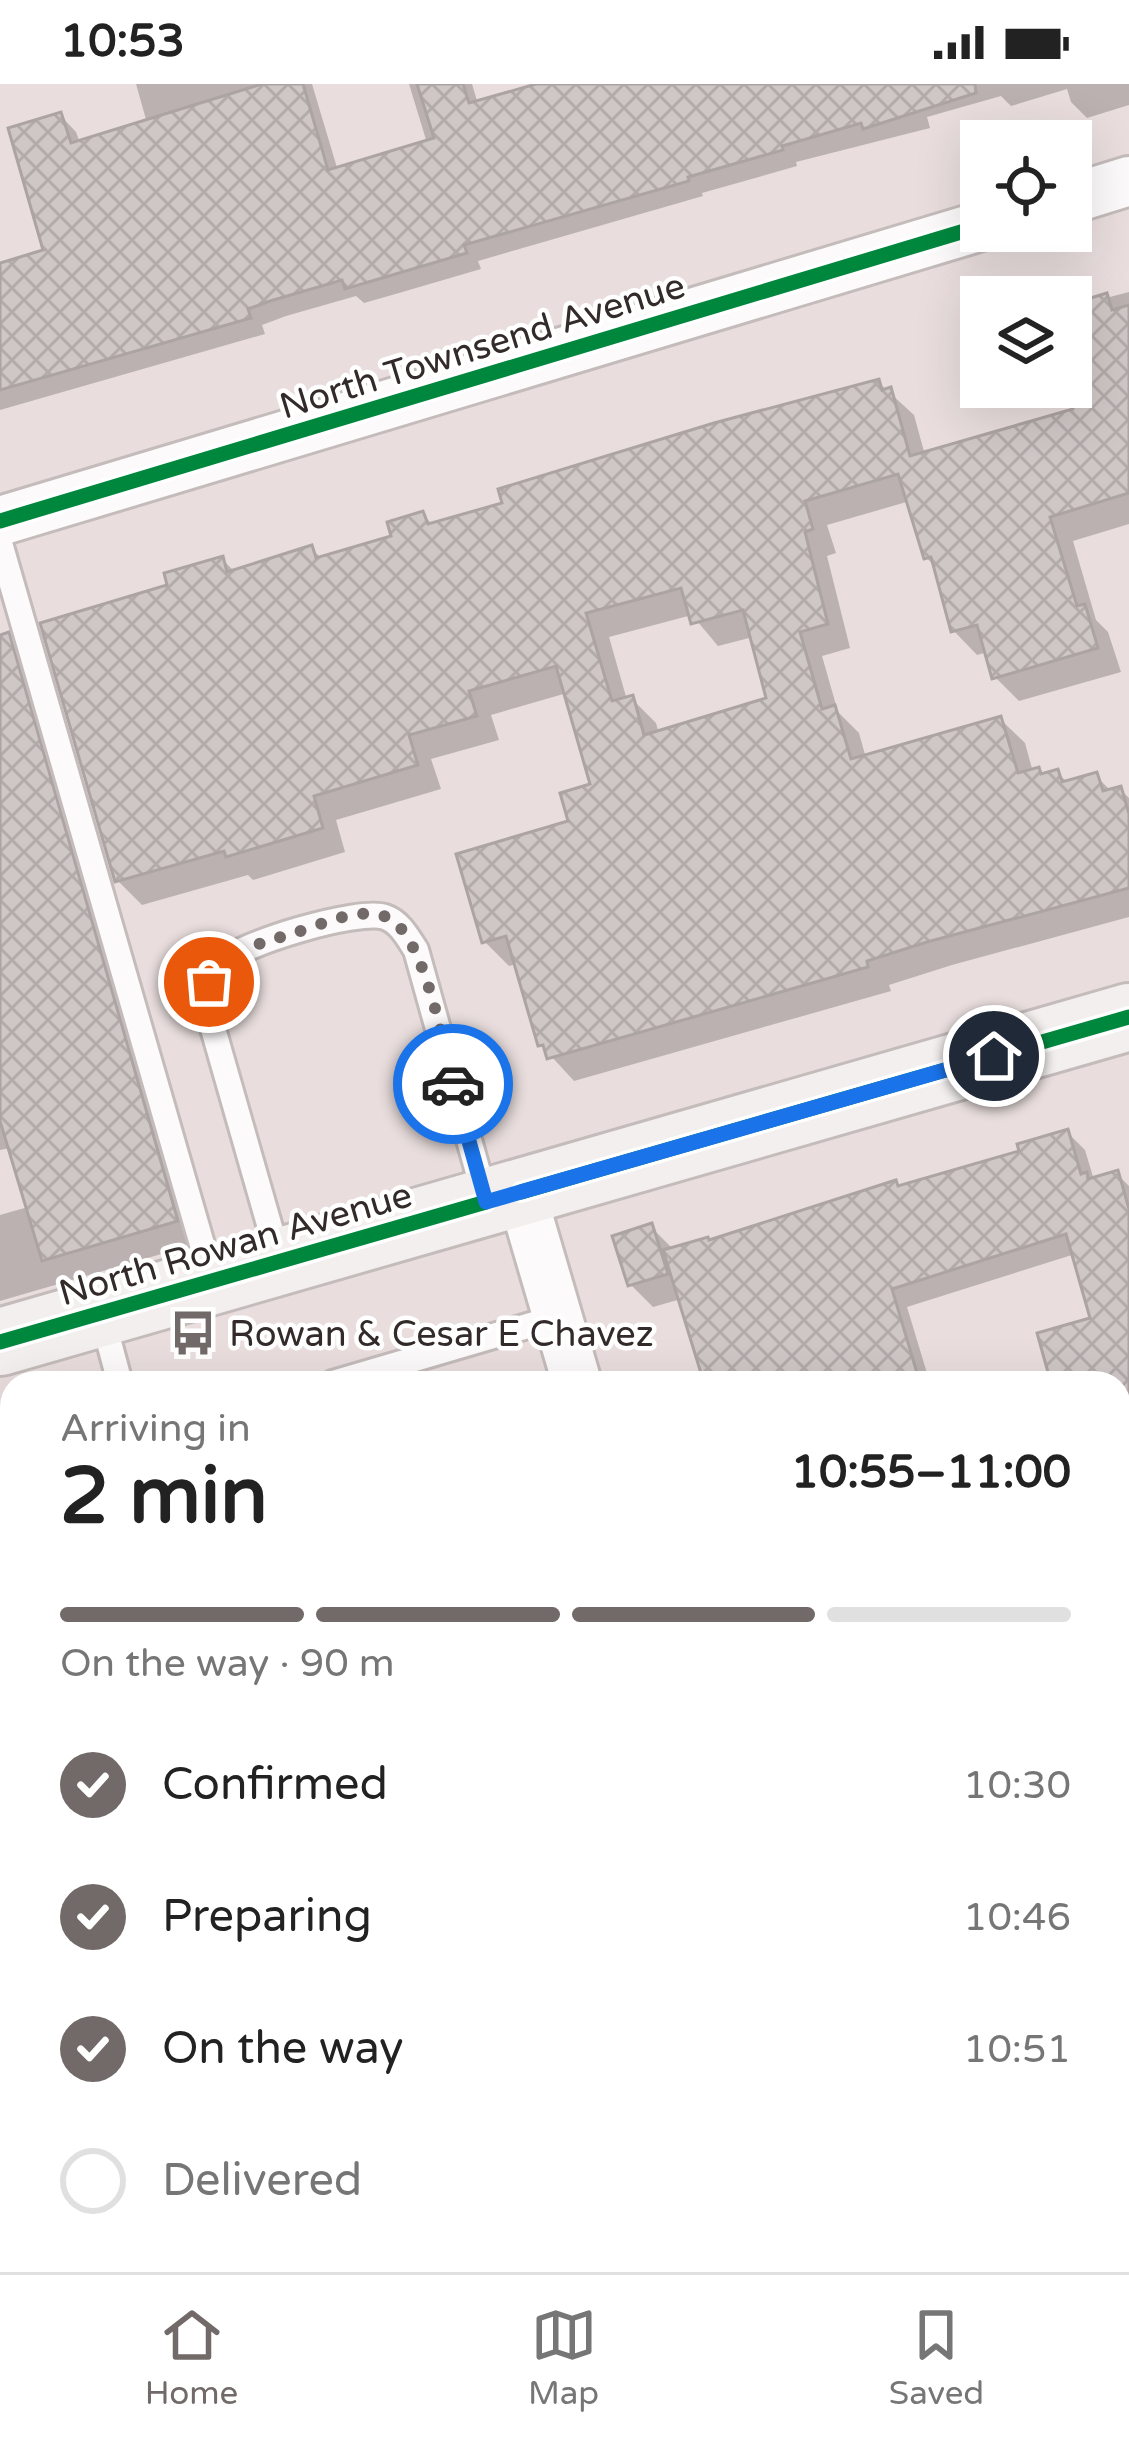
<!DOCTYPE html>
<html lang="en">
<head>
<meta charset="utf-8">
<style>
  body { margin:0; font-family:"Varela Round",sans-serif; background:#f2f2f2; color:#222; height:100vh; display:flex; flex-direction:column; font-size:45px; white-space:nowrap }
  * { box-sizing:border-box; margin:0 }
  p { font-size:39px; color:#767676 }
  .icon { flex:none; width:66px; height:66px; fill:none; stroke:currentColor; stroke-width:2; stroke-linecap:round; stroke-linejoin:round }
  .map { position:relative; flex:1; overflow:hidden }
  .drawer { position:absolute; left:0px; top:1287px; width:1131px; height:903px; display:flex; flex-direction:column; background:#fff; border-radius:36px 36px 0 0; box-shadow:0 12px 48px #0002 }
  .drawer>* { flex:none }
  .controls { position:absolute; left:960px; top:36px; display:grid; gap:24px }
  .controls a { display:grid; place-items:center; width:132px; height:132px; border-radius:0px; background:#fff; box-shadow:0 12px 48px #0002; font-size:60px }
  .pin { position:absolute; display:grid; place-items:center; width:102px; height:102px; color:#fff; margin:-51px; border:6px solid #fff; border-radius:50%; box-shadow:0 3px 12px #0007 }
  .courier { position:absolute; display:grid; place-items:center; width:120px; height:120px; margin:-60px; border:9px solid #1a73e8; border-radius:50%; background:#fff; color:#222; box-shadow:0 3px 15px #0007 }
  .headline em { font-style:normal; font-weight:700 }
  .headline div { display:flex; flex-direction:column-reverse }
  .headline { display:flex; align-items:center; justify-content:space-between; height:204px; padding:0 60px }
  h1 { font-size:78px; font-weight:700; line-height:90px }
  .bar { display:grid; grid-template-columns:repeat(4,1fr); gap:18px 12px; align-content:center; height:144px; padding:0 60px }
  .bar i { height:15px; border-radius:9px; background:#e0e0e0 }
  .bar .current { background:#726a69 }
  .bar p { grid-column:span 4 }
  ol { padding:0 60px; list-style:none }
  li { display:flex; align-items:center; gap:36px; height:132px }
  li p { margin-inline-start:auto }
  li .icon { padding:12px; border-radius:50%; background:#726a69; color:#fff; stroke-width:4 }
  li:last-child { color:#767676 }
  li i { width:66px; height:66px; border:6px solid #e0e0e0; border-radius:50% }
  .status { display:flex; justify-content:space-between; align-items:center; height:84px; padding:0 60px; background:#fff; direction:ltr }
  .status svg { height:33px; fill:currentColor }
  .dock { display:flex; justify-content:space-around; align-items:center; height:168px; border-top:3px solid #e0e0e0; background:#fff; font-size:33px; color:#767676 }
  .dock a { display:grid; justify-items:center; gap:6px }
  .dock .current { color:#726a69 }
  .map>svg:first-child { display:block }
  .shadow { fill:#0003; fill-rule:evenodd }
  .building { fill:url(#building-cross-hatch); stroke:#aca4a3; stroke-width:3; fill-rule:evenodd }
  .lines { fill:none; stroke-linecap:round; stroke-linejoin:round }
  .lane-casing { stroke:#c4bcbb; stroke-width:30 }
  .street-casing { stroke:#c4bcbb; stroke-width:54 }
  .secondary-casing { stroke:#c4bcbb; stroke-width:72 }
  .lane { stroke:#fcfafa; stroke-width:24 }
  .street { stroke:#fcfafa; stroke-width:48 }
  .secondary { stroke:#f3efee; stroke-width:66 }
  .cycleway-casing { stroke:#fff; stroke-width:22 }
  .cycleway { stroke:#00873e; stroke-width:15 }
  .done { stroke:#726a69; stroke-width:12; stroke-dasharray:0 21.6 }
  .route { stroke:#1a73e8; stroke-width:15 }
  .labels { text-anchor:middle; stroke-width:9; stroke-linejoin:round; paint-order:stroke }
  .street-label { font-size:36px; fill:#322b2a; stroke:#fff }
  .poi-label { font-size:36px; fill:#322b2a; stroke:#fff; text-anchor:start }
</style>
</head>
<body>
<div class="status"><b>10:53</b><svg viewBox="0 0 49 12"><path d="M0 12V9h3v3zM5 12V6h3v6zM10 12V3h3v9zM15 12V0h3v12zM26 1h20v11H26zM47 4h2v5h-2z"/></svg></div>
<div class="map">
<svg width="1129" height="2188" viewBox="0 0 1129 2188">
  <defs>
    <pattern id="building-cross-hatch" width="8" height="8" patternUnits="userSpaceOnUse" patternTransform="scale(3)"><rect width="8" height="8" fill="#cfc7c6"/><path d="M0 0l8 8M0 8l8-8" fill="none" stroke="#b2abaa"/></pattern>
  </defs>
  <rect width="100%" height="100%" fill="#e9dedd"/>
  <!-- shadow -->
  <g class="shadow">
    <polygon points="136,0 312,0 338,87 427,59 409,0 472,0 478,20 547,0 1129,0 1129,21 1087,34 1071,18 1067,5 1011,22 1001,12 927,33 930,44 796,78 797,82 702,109 703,112 478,177 481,185 399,209 364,219 356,212 286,232 262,241 265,250 0,326 0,181 46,169 61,32 76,48 80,59 147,39"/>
    <path d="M1129,208V440L1073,457L1096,536L1108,548L1121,588L1019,617L995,593L988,568L977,571L953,546L937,485L926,473L910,417L827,441L836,469L827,472L850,564L822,572L838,628L859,649L866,674L1000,635L1025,659L1033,688L1038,686L1044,692L1057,688L1069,700L1096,692L1112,708L1120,705L1129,714V833L952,881L889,901L891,907L574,997L541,961L517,880L509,882L485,858L572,739L593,702L567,609L491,631L499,656L431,675L441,705L336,736L345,768L253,796L248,791L142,821L118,797L171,503L222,475L235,488L312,465L322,475L395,454L422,430L434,442L878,298L914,331L925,371L1072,329L1064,303H1071V223ZM692,531L718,562L753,553L769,617L659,650L656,639L632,615L627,616L609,553Z"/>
    <polygon points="0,563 13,570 36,593 199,1159 0,1217 0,1131 28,1123 10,1064 0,1066"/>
    <polygon points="1067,1048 1085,1066 1094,1096 1117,1090 1129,1102 1129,1441 1119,1444 1119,1299 1008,1299 1051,1286 1097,1235 1075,1170 907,1223 930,1299 707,1299 681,1215 653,1223 630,1200 651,1143 674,1166 710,1159 895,1099 900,1104 1023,1069"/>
    <polygon points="1129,1540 1129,1613 1119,1603 1119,1543"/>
    <polygon points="1129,1698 1129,2097 1119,2100 1119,1701"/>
    <polygon points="1129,2173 1129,2188 978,2188 976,2178 1097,2178 1098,2182"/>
    <polygon points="213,2178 734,2178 737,2188 216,2188"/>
  </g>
  <!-- building -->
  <g class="building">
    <polygon points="262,0 303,0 328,86 434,54 417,0 463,0 469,19 536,0 975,0 976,9 863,45 861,39 782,62 783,66 688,93 689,97 464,161 467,169 382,194 345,205 342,196 270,217 248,225 251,234 0,306 0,179 43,166 8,44 61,28 71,59"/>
    <path d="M1107,209L1112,226L1129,221V409L1050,433L1077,522L1085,520L1098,564L992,595L977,541L951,548L931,473L924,475L898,390L805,417L813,445L805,448L828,540L800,548L822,625L835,621L851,675L1001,632L1018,689L1039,683L1041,690L1058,685L1062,698L1097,688L1103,707L1121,702L1129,730V804L927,858L867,877L868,883L547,975L543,961L538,962L506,852L482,859L456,770L568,737L560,709L590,700L556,582L469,607L477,632L409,651L418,681L314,712L323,744L226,773L224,767L115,798L40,539L167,501L164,489L223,472L227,488L312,461L316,474L391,452L387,438L423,427L428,440L502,419L498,405L714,339L879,295L882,306L891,303L910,372L1073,325L1071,220ZM681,504L691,540L743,526L766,614L644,651L633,611L612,617L586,529Z"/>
    <polygon points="9,548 178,1137 42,1177 0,1037 0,551"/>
    <polygon points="1068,1045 1081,1090 1087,1088 1088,1095 1118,1086 1129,1125 1129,1329 1119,1331 1119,1299 1051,1299 1037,1249 1090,1234 1066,1150 892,1205 920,1299 704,1299 663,1166 708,1153 709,1156 896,1096 898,1102 1019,1067 1017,1060"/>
    <polygon points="652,1139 668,1190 628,1202 612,1152"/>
  </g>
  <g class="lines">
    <!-- lane casing -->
    <g class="lane-casing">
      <g id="lane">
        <polyline points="0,459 212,1195"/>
        <path d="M279,1175L210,934C209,915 205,897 219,881C237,860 359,824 385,833C400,838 408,854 416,866L485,1113"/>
        <polyline points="102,1232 120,1299"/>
        <polyline points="333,1299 558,1233"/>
        <polyline points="0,1588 12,1585"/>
      </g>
    </g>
    <!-- street casing -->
    <g class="street-casing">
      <g id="street">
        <polyline points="1071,115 1129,97"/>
        <polyline points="0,437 981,142"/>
        <polyline points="521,1108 577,1299"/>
        <polyline points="0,2112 12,2109"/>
        <polyline points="837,2178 840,2188"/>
      </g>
    </g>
    <!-- secondary casing -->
    <g class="secondary-casing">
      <g id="secondary">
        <polyline points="0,1258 1129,933"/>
        <polyline points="0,1985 12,2027"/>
        <polyline points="55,2178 58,2188"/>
      </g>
    </g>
    <!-- lane -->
    <use href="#lane" class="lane"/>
    <!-- street -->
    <use href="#street" class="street"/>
    <!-- secondary -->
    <use href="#secondary" class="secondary"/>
    <!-- cycleway casing -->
    <g class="cycleway-casing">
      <g id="cycleway">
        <polyline points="0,437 981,142"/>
        <polyline points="521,1108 1129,933"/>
        <polyline points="0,1258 486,1118"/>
      </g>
    </g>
    <!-- cycleway -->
    <use href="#cycleway" class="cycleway"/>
  </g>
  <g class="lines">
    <!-- done -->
    <path class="done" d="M209,898C229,865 260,860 294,849C321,841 356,823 384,832C424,845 443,961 453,1000"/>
    <!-- route -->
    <polyline class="route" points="453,1000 486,1118 994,972"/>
  </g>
  <!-- icons -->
  <defs>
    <g id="bus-bare" transform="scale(3.6)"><path d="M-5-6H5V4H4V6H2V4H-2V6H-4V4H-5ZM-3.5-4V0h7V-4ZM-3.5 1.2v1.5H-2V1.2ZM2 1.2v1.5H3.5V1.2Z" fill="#726a69" stroke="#fff" stroke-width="2.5" paint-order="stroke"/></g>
  </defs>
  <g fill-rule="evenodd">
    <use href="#bus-bare" x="193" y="1249"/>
  </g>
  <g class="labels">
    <!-- street labels -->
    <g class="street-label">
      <text transform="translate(482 261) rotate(-17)" y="13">North Townsend Avenue</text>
      <text transform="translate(235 1159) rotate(-16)" y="13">North Rowan Avenue</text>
    </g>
    <!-- poi labels -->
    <g class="poi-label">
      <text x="229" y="1262">Rowan &amp; Cesar E Chavez</text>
    </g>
  </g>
</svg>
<div class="controls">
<a><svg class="icon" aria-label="locate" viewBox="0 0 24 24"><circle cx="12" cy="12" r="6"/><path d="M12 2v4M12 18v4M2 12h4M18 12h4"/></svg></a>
<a><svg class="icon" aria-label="layers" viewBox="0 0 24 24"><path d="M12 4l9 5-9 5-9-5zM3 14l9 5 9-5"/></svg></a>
</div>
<div class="pin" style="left:209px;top:898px;background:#ea580c"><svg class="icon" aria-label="bag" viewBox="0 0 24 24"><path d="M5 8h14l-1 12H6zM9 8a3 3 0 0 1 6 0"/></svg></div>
<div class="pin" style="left:994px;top:972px;background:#1f2937"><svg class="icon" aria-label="home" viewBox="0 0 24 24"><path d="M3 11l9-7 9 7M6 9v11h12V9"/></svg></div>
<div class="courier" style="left:453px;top:1000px"><svg class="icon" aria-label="car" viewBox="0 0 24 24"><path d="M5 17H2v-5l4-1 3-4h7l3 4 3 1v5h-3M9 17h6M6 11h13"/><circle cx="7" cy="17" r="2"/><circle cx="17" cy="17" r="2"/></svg></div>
<section class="drawer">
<div class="headline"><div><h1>2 min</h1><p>Arriving in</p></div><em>10:55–11:00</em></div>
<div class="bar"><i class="current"></i><i class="current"></i><i class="current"></i><i></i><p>On the way · 90 m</p></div>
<ol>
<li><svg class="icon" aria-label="check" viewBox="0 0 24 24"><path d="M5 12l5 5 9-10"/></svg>Confirmed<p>10:30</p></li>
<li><svg class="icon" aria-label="check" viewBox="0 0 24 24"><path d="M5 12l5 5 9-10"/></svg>Preparing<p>10:46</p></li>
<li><svg class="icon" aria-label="check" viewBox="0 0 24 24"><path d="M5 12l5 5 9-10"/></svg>On the way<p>10:51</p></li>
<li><i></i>Delivered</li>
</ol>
</section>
</div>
<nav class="dock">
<a class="current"><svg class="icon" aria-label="home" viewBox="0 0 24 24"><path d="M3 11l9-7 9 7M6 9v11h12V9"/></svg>Home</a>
<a><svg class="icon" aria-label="map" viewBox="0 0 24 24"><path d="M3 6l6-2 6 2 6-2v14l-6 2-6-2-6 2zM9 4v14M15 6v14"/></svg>Map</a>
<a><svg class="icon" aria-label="saved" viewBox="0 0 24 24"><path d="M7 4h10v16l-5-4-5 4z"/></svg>Saved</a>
</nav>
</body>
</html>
